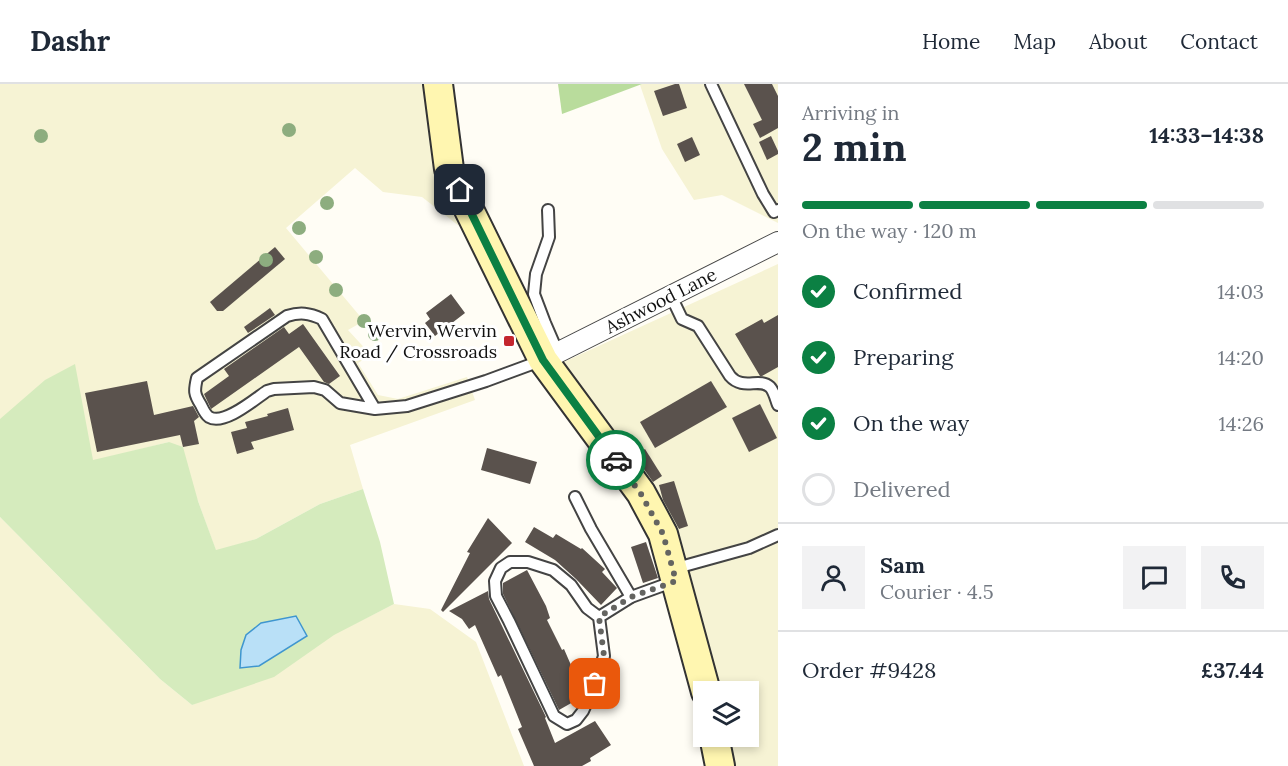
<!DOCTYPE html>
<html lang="en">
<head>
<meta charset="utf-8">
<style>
  body { margin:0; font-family:Lora,serif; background:#f2f2f3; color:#1f2937; height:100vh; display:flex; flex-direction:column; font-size:22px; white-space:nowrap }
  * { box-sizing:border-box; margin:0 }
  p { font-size:20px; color:#747a83 }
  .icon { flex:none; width:33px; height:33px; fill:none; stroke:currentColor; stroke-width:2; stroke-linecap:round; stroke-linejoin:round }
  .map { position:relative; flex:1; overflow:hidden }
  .drawer { display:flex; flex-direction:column; background:#fff; width:510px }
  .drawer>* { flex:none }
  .controls { position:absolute; left:693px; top:597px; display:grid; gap:12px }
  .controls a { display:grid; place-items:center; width:66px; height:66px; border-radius:0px; background:#fff; box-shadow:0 3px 9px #0003; font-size:30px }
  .pin { position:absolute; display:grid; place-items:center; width:51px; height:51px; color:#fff; margin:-26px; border-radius:12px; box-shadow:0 3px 9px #0006 }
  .courier { position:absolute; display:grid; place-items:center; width:60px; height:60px; margin:-30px; border:4px solid #0b8043; border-radius:50%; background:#fff; color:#222; box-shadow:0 2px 8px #0007 }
  .summary em { font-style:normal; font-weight:700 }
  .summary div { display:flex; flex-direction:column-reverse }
  .summary { display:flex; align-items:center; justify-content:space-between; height:102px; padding:0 24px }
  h1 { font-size:39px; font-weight:700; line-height:45px }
  .bar { display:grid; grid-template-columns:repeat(4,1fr); gap:9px 6px; align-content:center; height:72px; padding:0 24px }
  .bar i { height:8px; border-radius:4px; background:#e0e1e3 }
  .bar .current { background:#0b8043 }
  .bar p { grid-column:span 4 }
  .line { display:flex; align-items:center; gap:15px; padding:0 24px; border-top:2px solid #e0e1e3 }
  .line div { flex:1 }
  .round { display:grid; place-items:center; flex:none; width:63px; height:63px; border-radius:0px; background:#f2f2f3 }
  ol { padding:0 24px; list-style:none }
  li { display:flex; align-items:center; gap:18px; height:66px }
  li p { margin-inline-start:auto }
  li .icon { padding:6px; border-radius:50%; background:#0b8043; color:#fff; stroke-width:4 }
  li:last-child { color:#747a83 }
  li i { width:33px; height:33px; border:3px solid #e0e1e3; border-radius:50% }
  header { display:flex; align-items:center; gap:36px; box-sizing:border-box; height:84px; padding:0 30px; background:#fff; border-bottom:2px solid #e0e1e3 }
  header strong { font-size:28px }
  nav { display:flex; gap:33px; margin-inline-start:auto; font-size:21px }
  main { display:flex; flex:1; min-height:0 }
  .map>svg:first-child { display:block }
  .farmland { fill:#f6f3d4 }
  .green { fill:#d5ebbd }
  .forest { fill:#b9dc9c }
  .water { fill:#b9e0f7; stroke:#3f96cf; stroke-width:1.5 }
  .building { fill:#5a524d }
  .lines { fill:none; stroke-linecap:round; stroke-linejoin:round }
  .lane-casing { stroke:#444; stroke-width:14 }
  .street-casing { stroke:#444; stroke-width:22 }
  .secondary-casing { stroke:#333; stroke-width:32 }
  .lane { stroke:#fff; stroke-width:10 }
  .street { stroke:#fff; stroke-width:20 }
  .secondary { stroke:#fff6b0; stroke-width:28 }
  .tree { fill:#8dad7f }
  .done { stroke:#646461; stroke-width:6; stroke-dasharray:0 10.8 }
  .route { stroke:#0b8043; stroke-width:8 }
  .poi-dot { fill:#c4262e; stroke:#fff; stroke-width:2 }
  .labels { text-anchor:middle; stroke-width:6; stroke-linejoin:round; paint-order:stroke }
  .street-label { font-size:18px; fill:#111; stroke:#fff }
  .poi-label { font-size:18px; fill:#111; stroke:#fff; text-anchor:end }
</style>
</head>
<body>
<header>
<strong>Dashr</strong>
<nav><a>Home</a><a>Map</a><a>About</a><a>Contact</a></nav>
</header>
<main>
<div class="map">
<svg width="778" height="682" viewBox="0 0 778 682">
  <rect width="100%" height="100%" fill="#fffdf5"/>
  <!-- farmland -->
  <g class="farmland">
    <polygon points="0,0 424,0 433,60 459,142 422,113 383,108 355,84 286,144 364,237 348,246 371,271 358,279 378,311 398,315 467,293 475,316 350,361 363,405 320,420 256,455 216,467 198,417 169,358 93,377 0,335"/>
    <polygon points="642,0 778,0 778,139 722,111 694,116 662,65 640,1"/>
    <polygon points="778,180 778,682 728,682 721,653 748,652 748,608 710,607 691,527 557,281"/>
    <polygon points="0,433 160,595 192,621 394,520 430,525 476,558 524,682 0,682"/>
  </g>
  <!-- green -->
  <polygon class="green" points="75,280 93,376 169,358 183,363 198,417 216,466 256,455 320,420 363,405 380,458 394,520 334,551 274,593 192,621 160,595 0,433 0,335 45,296"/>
  <!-- forest -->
  <polygon class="forest" points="558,0 642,0 562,30"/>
  <!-- water -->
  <polygon class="water" points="296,532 307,552 259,582 240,584 241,566 246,551 261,539"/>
  <!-- building -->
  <g class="building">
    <polygon points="675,0 679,0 687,24 663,32 654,7"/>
    <polygon points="744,0 772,0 778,12 778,44 760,54 753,40 762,36"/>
    <polygon points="771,52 778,67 778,70 767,76 759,58"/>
    <polygon points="692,53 700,71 685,78 677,60"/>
    <polygon points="275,163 285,175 223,227 217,227 210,218"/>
    <polygon points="451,210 465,229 435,252 425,239 430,235 426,229"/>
    <polygon points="270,224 275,231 248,249 244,243"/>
    <polygon points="778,231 778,283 762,292 760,292 735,250 762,235 764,239"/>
    <polygon points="303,240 340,292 329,300 324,298 299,263 211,325 204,310 229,292 224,285 284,243 289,250"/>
    <polygon points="147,297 154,331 193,322 199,333 194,337 199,360 183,363 180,351 97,368 85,309"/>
    <polygon points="711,297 727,323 655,364 640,338"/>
    <polygon points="760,320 777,354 749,368 732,334"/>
    <polygon points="288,324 294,346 251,358 254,365 237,370 231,348 247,344 245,338 268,332 267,330"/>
    <polygon points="487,364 537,378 530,400 481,386"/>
    <polygon points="645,365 662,392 653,398 634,371"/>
    <polygon points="674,397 688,442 679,445 663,416 659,401"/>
    <polygon points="488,434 512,459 443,528 441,526 470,469 467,468"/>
    <polygon points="534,443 553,454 556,450 581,465 582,464 605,485 602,488 617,504 601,521 576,495 555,476 525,458"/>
    <polygon points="646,458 658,494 643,499 631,463"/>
    <polygon points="527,486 546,522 550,534 547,536 562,566 564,565 577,595 575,596 583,609 580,614 559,626 503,510 503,499"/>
    <polygon points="488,507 489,515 546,633 545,634 555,659 595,637 611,661 590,674 591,677 582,682 534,682 518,645 522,643 501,591 498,593 475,541 469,545 462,535 449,527"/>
  </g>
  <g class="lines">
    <!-- lane casing -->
    <g class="lane-casing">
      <g id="lane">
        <polyline points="711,0 763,110 774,128 778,126"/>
        <polyline points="548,126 549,153 536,190 534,210 545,239 558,269"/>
        <path d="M671,212L682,235L698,242L730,292C743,307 759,293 770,303C774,307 776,316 778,321"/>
        <path d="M375,325L322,235C309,229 300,228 287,232L197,294C194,307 194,310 201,321C203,325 205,330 209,333C224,342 255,315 267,307L274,305L314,303L325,306L340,319L375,325L407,322L486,297L543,276"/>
        <polyline points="575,413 591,445 631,513"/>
        <polyline points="673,485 749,464 778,451"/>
        <polyline points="599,533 587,524 571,501 553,486 528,478 510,478 501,484 495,497 496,512 509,537 554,632 567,640 576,636 583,627 595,600 604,572 599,533 631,513 675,497"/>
      </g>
    </g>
    <!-- street casing -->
    <g class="street-casing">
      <polyline id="street" points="543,276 778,158"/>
    </g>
    <!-- secondary casing -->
    <g class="secondary-casing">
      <g id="secondary">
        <polyline points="438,0 449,85 543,276 641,409 663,450 706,608"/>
        <polyline points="714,652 720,682"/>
      </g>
    </g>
    <!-- lane -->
    <use href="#lane" class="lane"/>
    <!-- street -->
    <use href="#street" class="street"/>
    <!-- secondary -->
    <use href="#secondary" class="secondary"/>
  </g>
  <!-- trees -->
  <g class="tree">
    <circle cx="289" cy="46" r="7"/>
    <circle cx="41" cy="52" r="7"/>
    <circle cx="327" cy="119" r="7"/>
    <circle cx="299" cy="144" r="7"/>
    <circle cx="316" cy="173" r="7"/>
    <circle cx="266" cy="176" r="7"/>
    <circle cx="336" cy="206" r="7"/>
    <circle cx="364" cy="237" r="7"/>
    <circle cx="375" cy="250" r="7"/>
  </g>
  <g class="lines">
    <!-- done -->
    <polyline class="done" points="595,600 604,572 599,533 631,513 676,497 663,450 641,410 616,376"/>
    <!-- route -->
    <polyline class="route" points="460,106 543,276 616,376"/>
  </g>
  <!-- markers -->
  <rect class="poi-dot" x="503" y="251" width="12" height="12" rx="3"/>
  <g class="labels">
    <!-- street labels -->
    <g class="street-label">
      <text transform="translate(661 217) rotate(-27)" y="6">Ashwood Lane</text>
    </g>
    <!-- poi labels -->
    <g class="poi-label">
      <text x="497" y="253">Wervin, Wervin<tspan x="497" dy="21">Road / Crossroads</tspan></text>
    </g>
  </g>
</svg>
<div class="controls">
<a><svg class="icon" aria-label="layers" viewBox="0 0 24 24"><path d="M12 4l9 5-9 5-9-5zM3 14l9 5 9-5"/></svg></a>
</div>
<div class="pin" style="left:595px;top:600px;background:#ea580c"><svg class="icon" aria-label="bag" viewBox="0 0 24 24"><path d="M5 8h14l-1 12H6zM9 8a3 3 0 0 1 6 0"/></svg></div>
<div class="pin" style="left:460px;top:106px;background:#1f2937"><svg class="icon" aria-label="home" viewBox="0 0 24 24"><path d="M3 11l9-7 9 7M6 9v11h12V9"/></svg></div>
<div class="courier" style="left:616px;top:376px"><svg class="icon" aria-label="car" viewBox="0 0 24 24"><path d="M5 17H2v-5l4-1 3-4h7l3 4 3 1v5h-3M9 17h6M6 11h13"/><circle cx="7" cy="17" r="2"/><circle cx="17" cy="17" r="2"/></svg></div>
</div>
<section class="drawer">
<div class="summary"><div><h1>2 min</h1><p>Arriving in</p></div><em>14:33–14:38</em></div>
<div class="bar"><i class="current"></i><i class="current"></i><i class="current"></i><i></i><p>On the way · 120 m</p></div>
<ol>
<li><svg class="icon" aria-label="check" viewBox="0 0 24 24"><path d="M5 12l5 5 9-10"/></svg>Confirmed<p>14:03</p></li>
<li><svg class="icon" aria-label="check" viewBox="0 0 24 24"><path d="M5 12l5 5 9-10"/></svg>Preparing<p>14:20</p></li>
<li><svg class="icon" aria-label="check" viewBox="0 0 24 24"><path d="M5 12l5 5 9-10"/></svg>On the way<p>14:26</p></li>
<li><i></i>Delivered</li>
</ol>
<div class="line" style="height:108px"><a class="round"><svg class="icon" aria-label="person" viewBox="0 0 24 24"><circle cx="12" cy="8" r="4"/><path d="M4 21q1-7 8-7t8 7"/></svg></a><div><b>Sam</b><p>Courier · 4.5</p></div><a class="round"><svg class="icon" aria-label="chat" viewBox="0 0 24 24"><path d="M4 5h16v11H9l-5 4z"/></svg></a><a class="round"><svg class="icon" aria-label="phone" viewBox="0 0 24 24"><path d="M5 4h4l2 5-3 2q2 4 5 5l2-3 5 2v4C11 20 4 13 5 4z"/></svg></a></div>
<div class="line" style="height:78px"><div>Order #9428</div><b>£37.44</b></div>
</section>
</main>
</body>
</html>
